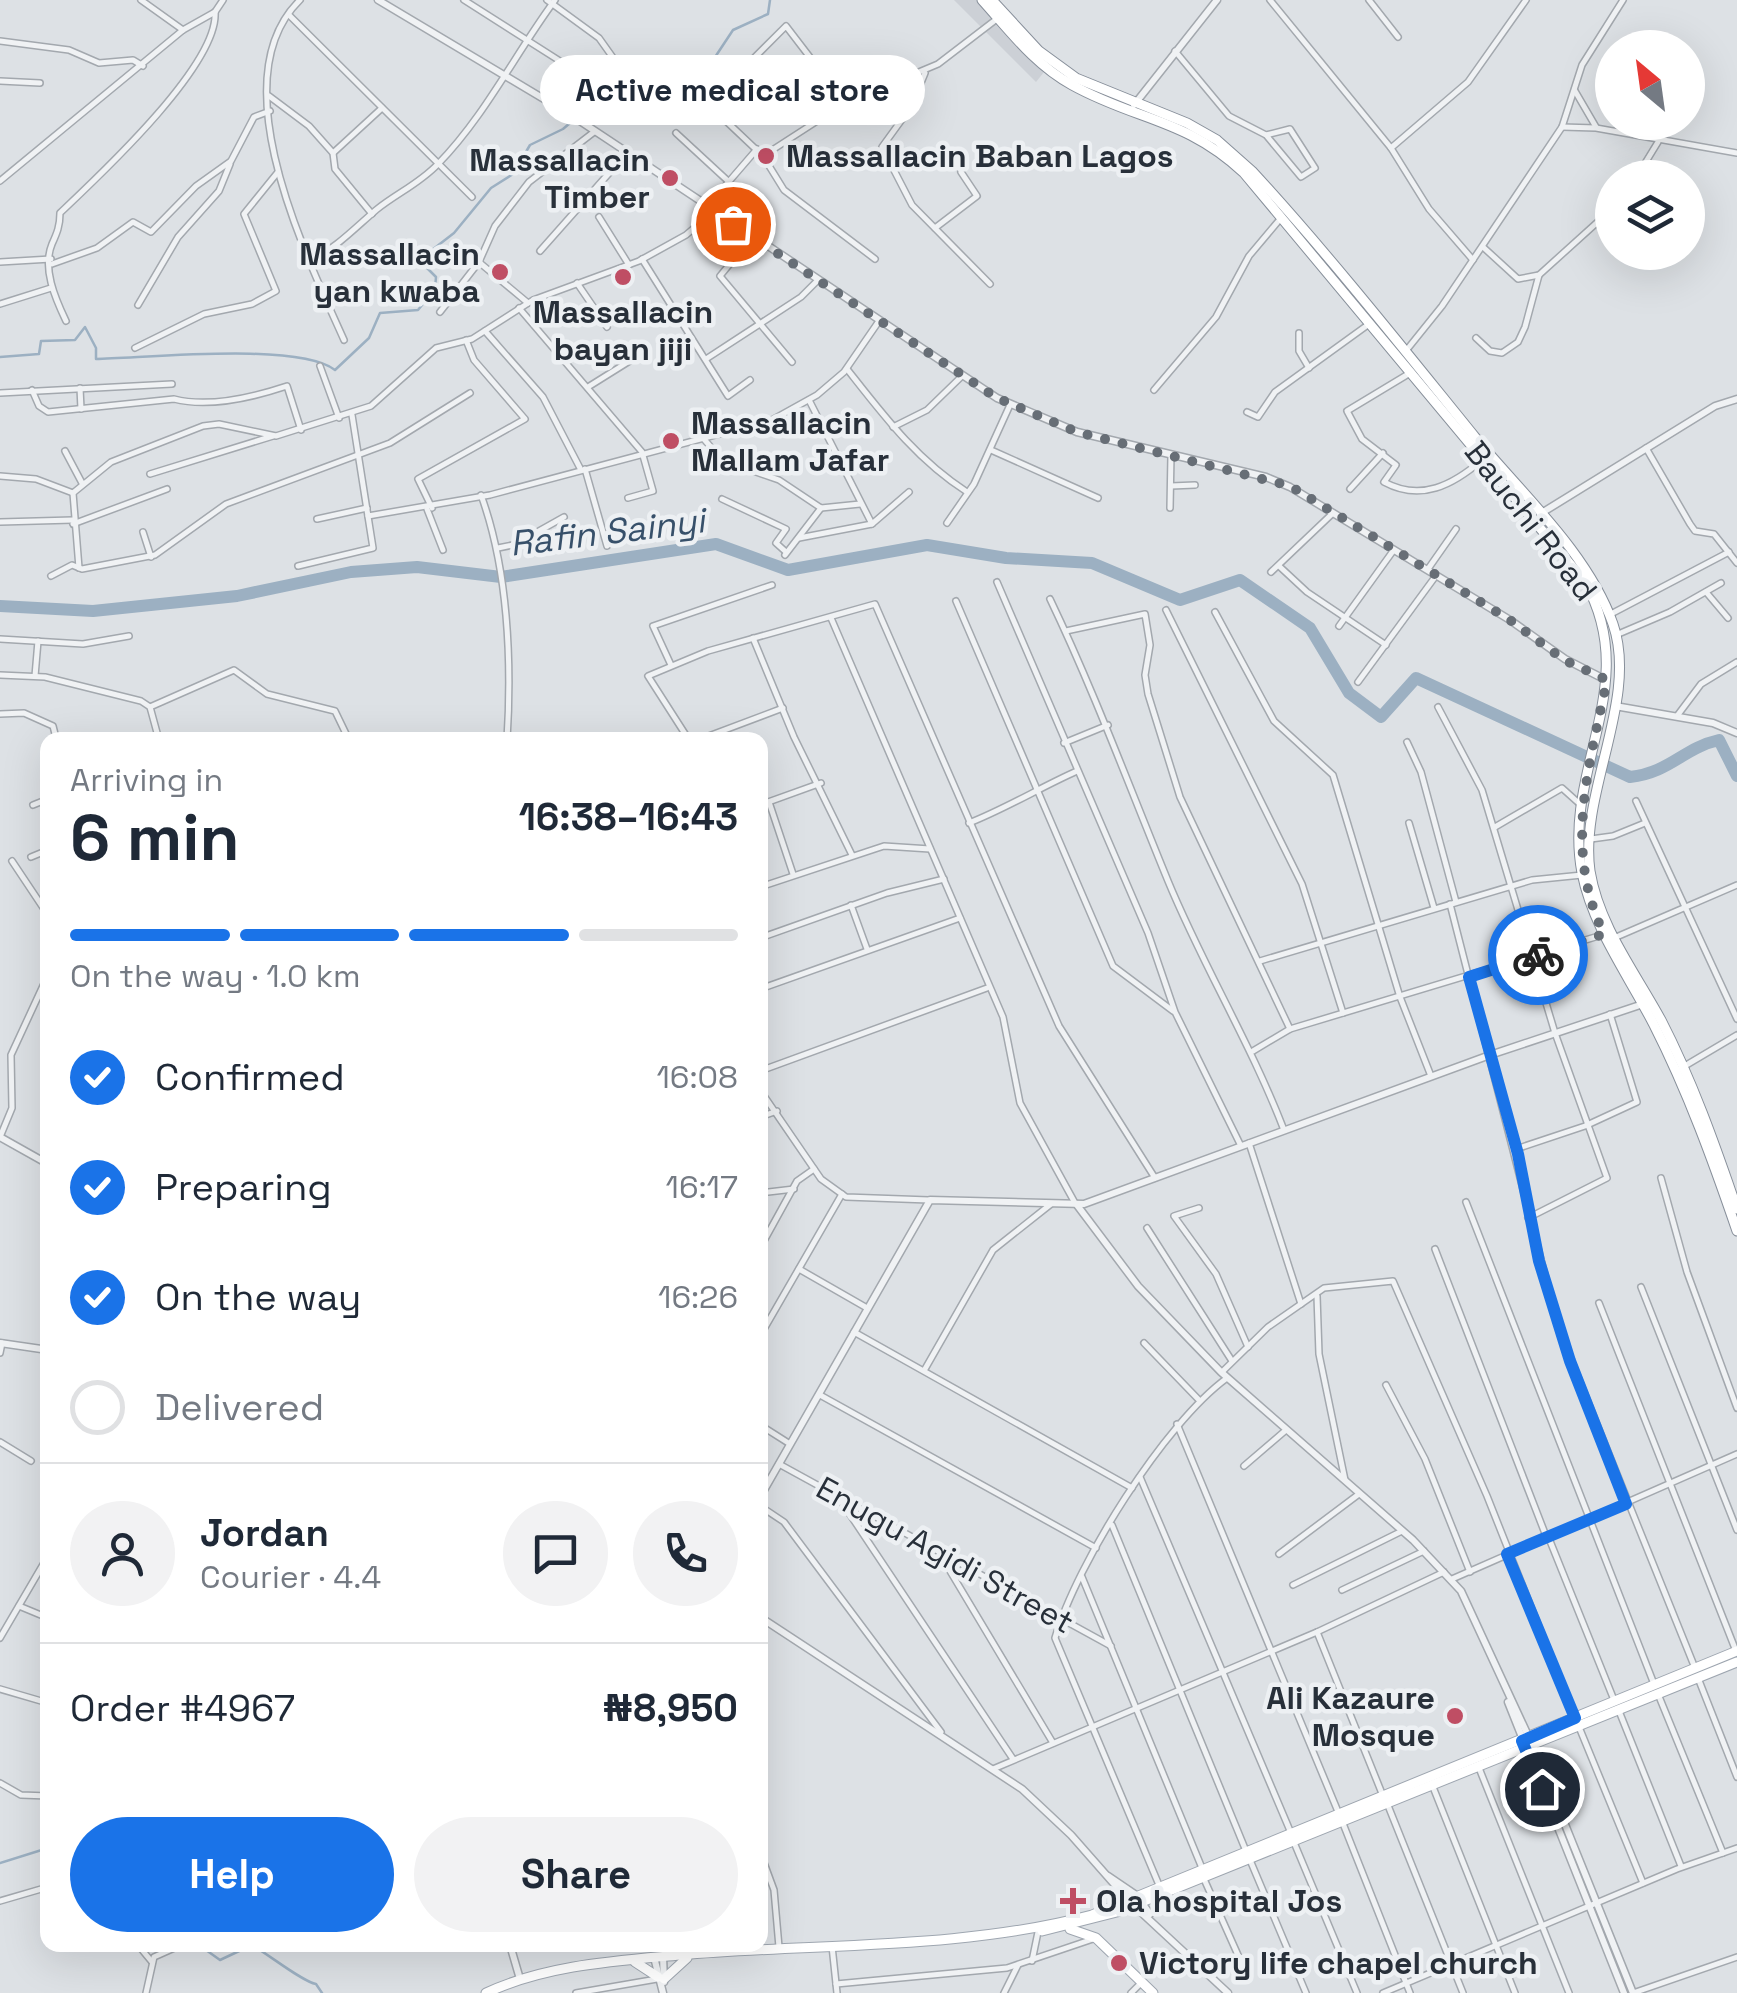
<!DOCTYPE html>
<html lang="en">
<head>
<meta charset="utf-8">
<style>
  body { margin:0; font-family:"Space Grotesk",sans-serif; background:#f2f2f3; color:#1f2937; height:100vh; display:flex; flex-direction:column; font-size:38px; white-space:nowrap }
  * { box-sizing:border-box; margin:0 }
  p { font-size:32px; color:#747a83 }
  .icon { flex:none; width:55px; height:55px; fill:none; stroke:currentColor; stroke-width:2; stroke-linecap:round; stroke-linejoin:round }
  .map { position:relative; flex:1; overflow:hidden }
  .sheet { position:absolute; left:40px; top:732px; width:728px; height:1220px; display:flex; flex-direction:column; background:#fff; border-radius:20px; box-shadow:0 10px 40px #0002 }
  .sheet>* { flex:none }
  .needle { width:65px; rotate:331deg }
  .fabs { position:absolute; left:1595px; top:30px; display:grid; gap:20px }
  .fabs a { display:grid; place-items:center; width:110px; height:110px; border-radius:50%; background:#fff; box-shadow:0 10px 40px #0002; font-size:50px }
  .pin { position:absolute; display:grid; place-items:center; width:85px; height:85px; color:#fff; margin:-42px; border:5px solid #fff; border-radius:50%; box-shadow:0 2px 10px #0007 }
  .courier { position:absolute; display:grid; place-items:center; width:100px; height:100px; margin:-50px; border:8px solid #1a73e8; border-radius:50%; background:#fff; color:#222; box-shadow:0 2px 12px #0007 }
  .bubble { position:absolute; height:70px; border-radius:35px; background:#fff; box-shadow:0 10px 40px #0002; font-size:32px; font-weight:700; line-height:70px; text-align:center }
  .headline em { font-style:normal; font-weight:700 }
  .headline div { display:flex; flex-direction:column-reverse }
  .headline { display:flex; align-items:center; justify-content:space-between; height:170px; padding:0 30px }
  h1 { font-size:65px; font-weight:700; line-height:75px }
  .bar { display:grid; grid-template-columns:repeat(4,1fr); gap:15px 10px; align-content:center; height:120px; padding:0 30px }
  .bar i { height:12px; border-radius:8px; background:#e0e1e3 }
  .bar .current { background:#1a73e8 }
  .bar p { grid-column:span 4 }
  .line { display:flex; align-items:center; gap:25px; padding:0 30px; border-top:2px solid #e0e1e3 }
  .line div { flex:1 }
  .round { display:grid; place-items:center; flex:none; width:105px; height:105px; border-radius:52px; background:#f2f2f3 }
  ol { padding:0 30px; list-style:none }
  li { display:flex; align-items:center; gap:30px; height:110px }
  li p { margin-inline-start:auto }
  li .icon { padding:10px; border-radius:50%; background:#1a73e8; color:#fff; stroke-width:4 }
  li:last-child { color:#747a83 }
  li i { width:55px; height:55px; border:5px solid #e0e1e3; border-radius:50% }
  .button { display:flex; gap:20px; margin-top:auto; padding:20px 30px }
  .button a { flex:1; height:115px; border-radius:60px; background:#1a73e8; color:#fff; font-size:40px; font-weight:700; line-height:115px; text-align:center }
  .button a+a { background:#f2f2f3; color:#1f2937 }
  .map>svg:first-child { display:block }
  .built { fill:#ccd0d6 }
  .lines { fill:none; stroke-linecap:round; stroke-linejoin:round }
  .stream { stroke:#9cb0c2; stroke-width:2.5 }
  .river { stroke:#9cb0c2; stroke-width:12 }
  .minor-casing { stroke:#a3a8ae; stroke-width:8 }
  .tertiary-casing { stroke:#a3a8ae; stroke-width:9 }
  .primary-casing { stroke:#9ea6b0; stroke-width:11 }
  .trunk-casing { stroke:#878f9a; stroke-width:11 }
  .minor { stroke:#f0f2f4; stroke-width:5 }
  .tertiary { stroke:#f0f2f4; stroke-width:6 }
  .primary { stroke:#fff; stroke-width:9 }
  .trunk { stroke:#fff; stroke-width:9 }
  .done { stroke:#676e76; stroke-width:10; stroke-dasharray:0 18 }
  .route { stroke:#1a73e8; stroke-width:12 }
  .poi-dot { fill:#bf4e64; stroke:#edf0f3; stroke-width:4 }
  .labels { text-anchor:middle; stroke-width:9; stroke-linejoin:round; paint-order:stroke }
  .poi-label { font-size:32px; font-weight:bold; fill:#28303a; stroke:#edf0f3; text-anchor:start }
  .street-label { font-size:32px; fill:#28303a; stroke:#edf0f3 }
  .water-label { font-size:35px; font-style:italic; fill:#37506a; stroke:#edf0f3 }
</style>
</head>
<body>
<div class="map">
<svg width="1737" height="1993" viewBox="0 0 1737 1993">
  <rect width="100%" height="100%" fill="#dde1e5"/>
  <!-- built -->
  <polygon class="built" points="954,0 984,0 1048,67 1036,82"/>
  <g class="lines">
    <!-- stream -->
    <g class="stream">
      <path d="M0,357L39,354L41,341L75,340L85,327L96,348V359C148,358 298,342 335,370L369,338L380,313L418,310L435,289L436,277L425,266L432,250L454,233L491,188L513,174L530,145L563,129L603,95L667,108L684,104L733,30L768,14L770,0"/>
      <polyline points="0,1863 48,1848"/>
      <path d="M199,1945L220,1960L252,1945C268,1954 303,1982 316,1984L322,1993"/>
    </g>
    <!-- river -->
    <path class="river" d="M0,606L93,611L237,596L351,572L417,567L501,577L716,544L788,570L927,545L1006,558L1092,563L1180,600L1240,580L1310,628L1349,693L1381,717L1416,678L1630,777C1671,772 1683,748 1719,740L1737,776"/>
    <!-- minor casing -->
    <g class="minor-casing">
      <g id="minor">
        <polyline points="141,0 183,30"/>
        <path d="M300,0C219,79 306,255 344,340"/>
        <polyline points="464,0 574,70"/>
        <polyline points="547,0 599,38 631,83"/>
        <polyline points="1270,0 1391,148"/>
        <polyline points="1369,0 1398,37"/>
        <polyline points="290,16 472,197"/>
        <polyline points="0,41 69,50 99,63 133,60 143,66"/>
        <polyline points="1175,51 1229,116 1266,135 1301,177 1315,168 1290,129 1266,135"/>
        <polyline points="925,73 911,107 882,147 912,205 990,284"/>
        <polyline points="0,81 40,83"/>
        <polyline points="1575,91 1596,127"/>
        <polyline points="269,96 309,126 333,153 335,169 372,214"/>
        <polyline points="845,103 786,26 708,104 763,156 784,190 875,259"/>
        <polyline points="1562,127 1596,128 1737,153"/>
        <polyline points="676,133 728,181"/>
        <polyline points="333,153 382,108"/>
        <polyline points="763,156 845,103 938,64 998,18"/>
        <polyline points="1636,178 1658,142"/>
        <polyline points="0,181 183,30 215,12 223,0"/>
        <polyline points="707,207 757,149"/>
        <polyline points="599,217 629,265"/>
        <polyline points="935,228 977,196 961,172"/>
        <polyline points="752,237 720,276 792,362"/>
        <polyline points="1483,247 1518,279 1539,275 1612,209"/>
        <polyline points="540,251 626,154"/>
        <polyline points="642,259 728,396 750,380"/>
        <polyline points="1473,260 1429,209 1391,148 1468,82 1526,0"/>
        <polyline points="0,262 51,259"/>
        <path d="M309,262C336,248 354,229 376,210C397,193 419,184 438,164C485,116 515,54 555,0"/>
        <polyline points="480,263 528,303"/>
        <polyline points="52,264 97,248 133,222 151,232 196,186 231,161 254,117 270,111"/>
        <polyline points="577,283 607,327"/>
        <polyline points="0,304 51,288"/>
        <polyline points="138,305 178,237 219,191 230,164"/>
        <polyline points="519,308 642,452 653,491 628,498"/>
        <polyline points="440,312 479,262 495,226 529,182 594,132"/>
        <path d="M66,321C55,298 42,268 52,244C57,233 60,226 60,213C98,177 219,65 215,12"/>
        <polyline points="485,331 543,397 581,470"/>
        <polyline points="1299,333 1299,351 1309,368"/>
        <polyline points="1476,338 1490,351 1502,353 1518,342 1525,327 1539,275"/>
        <polyline points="135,348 204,314 252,304 276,291 244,214 278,172"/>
        <polyline points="1405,352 1442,306 1562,127 1582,65 1623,0"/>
        <polyline points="706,359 801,297 817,281"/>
        <polyline points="320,366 339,418"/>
        <path d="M847,369C884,416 916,459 967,492"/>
        <path d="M1410,373L1347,411L1362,439L1396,465L1384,482C1421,502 1453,485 1482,460"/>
        <polyline points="588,387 636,357"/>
        <polyline points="80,388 81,409"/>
        <path d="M32,390L39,406L48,412L174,399C209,408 254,397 287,386L301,430"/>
        <polyline points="1154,390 1216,317 1249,256 1281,218"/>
        <polyline points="0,393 172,384"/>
        <polyline points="809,400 872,524"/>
        <polyline points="1247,412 1258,417 1275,392 1369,324"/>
        <polyline points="893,427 927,410 962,376"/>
        <polyline points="703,438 722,460 779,480 821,508 860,504"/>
        <polyline points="1646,448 1690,524 1695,531 1714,534 1737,563"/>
        <polyline points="991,450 1098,498"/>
        <polyline points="65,451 82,483"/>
        <polyline points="585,469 607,546"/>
        <polyline points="150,474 273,436"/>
        <polyline points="0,476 36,479 73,493"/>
        <polyline points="1171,486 1195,485"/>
        <polyline points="1350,489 1383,453"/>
        <path d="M481,495C508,569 512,661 507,740"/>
        <polyline points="722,499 786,529 776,543 786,552"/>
        <polyline points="432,508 418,479 525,419 474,360 466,340"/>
        <polyline points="1170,508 1171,455"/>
        <polyline points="427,509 443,550"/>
        <polyline points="368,516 490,495 772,420 817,395 844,372 879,321"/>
        <polyline points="317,519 367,508"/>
        <polyline points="0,522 73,520"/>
        <polyline points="947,523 974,484 1010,405"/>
        <polyline points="73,524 167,489"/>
        <polyline points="143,532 151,557"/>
        <polyline points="799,538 872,524 909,492"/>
        <polyline points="498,548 542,539 539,531 564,517"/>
        <polyline points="785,555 821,508"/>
        <polyline points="298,566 373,548 352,415"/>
        <polyline points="1279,566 1307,592 1386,645"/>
        <polyline points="79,568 73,493 111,462 203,426 219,424 276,436 371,406 436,348 472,339 533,300 639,261 686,235 714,211"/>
        <polyline points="1428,569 1456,529"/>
        <polyline points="1271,572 1333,513"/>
        <polyline points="51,576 72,565 82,569 155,555 226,504 390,443 470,393"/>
        <polyline points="997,582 1148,933 1175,1012 1241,1146"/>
        <polyline points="1706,592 1728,618"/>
        <path d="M1050,599C1094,691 1129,786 1168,881C1203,966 1251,1044 1284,1130"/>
        <polyline points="956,601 1113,966 1173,1011"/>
        <polyline points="1166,610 1302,884 1343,1013"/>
        <polyline points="1215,612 1274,721 1333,775 1400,997 1431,1076"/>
        <polyline points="1609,615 1729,552"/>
        <polyline points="831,618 1003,1017 1020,1103 1075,1203"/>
        <polyline points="1339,626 1393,551"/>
        <polyline points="1066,631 1145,614 1150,645 1145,675 1148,694 1180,797 1290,1029"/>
        <polyline points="1616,635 1670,612 1721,583"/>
        <polyline points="753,638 794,737 852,855"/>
        <polyline points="0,639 83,644 129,636"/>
        <polyline points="671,665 653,626 772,585"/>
        <polyline points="0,675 45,677 141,701 150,707 159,740"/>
        <polyline points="35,676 38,641"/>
        <polyline points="1358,682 1435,577"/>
        <polyline points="150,707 234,670 267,694 335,711 349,740"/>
        <polyline points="1438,707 1482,790 1555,1033 1607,1178 1528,1218"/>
        <polyline points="0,714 24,713 53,726 56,738"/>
        <polyline points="1677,716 1701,684 1737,662"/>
        <polyline points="689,740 648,676 708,651 875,604 1059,1026 1155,1178"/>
        <polyline points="698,740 783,708"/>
        <polyline points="1407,742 1421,772 1456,902"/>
        <polyline points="1064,743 1108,725"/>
        <polyline points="1636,801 1737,1019"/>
        <polyline points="769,802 793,874"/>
        <polyline points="33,805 48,799"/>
        <polyline points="760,805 821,783"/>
        <path d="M969,823C1007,808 1039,788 1077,771"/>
        <polyline points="1409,823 1434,908"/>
        <polyline points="1495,827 1562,788 1582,806"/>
        <polyline points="1591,839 1613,836 1645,823"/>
        <polyline points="31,857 48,850"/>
        <polyline points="12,861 48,915"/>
        <polyline points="760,887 884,846 930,849"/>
        <polyline points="1450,904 1559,1330 1695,1668"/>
        <polyline points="851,905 867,949"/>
        <polyline points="760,938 887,893 944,879"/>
        <polyline points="1614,938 1737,885"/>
        <polyline points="1260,961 1532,880 1582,875"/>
        <polyline points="760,989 960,918"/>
        <polyline points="1253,1051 1290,1029 1602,935"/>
        <polyline points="1683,1067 1737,1035"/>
        <polyline points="760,1071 987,988"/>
        <polyline points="760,1090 821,1179 846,1197 929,1200"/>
        <polyline points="760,1117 777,1111"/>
        <polyline points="0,1137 12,1108 11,1055 48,975"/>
        <polyline points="1249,1143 1301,1304"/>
        <polyline points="1516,1149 1585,1126 1637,1102 1610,1014"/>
        <polyline points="1661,1178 1687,1272 1737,1408"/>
        <polyline points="760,1193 794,1189"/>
        <polyline points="1466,1202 1654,1684"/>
        <polyline points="1199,1208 1174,1216 1216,1274 1248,1347"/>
        <polyline points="1147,1228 1232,1361"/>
        <polyline points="760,1248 797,1181 814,1169"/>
        <polyline points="1435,1249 1546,1536"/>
        <polyline points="799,1269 867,1308"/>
        <polyline points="1641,1287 1737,1530"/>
        <polyline points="1317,1296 1319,1354 1345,1480"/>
        <polyline points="1599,1303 1736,1651"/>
        <polyline points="854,1332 1132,1488"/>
        <polyline points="760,1336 842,1194"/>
        <polyline points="1144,1343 1199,1400"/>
        <polyline points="0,1353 2,1343"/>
        <polyline points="925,1369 993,1250 1051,1204"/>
        <polyline points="1222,1372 1268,1327 1324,1288 1393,1281 1487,1496 1575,1718"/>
        <polyline points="1386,1385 1425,1459 1470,1572"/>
        <polyline points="820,1395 1096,1548"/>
        <polyline points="1177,1424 1339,1814"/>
        <polyline points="760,1425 790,1444"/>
        <polyline points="0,1442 31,1461"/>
        <polyline points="779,1464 1111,1646"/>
        <polyline points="1244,1466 1286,1430"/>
        <polyline points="1140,1477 1291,1833"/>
        <polyline points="841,1501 1013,1759"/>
        <polyline points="760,1506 784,1522 941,1732"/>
        <polyline points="1112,1525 1246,1851"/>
        <polyline points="1548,1536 1614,1700"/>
        <polyline points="1279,1554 1359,1494"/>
        <polyline points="950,1561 950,1571 1053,1743"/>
        <polyline points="1082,1577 1202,1868"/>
        <polyline points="1452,1579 1737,1454"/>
        <polyline points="1293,1585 1402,1531"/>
        <polyline points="1342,1590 1424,1551"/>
        <polyline points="19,1606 48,1618"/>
        <polyline points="1317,1632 1383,1796"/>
        <polyline points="0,1638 48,1556"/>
        <polyline points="1698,1678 1737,1777"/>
        <polyline points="0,1689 48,1703"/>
        <polyline points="1658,1694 1723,1853"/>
        <polyline points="1619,1711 1681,1866"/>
        <polyline points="1579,1727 1643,1883"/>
        <polyline points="1479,1768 1569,1993"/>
        <polyline points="993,1769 1317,1632 1444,1572"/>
        <polyline points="0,1783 21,1795 48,1796"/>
        <polyline points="1433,1787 1515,1993"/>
        <polyline points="1387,1803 1463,1993"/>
        <polyline points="1342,1821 1410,1993"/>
        <polyline points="1293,1840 1357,1993"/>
        <polyline points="760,1852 774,1890 779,1947"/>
        <polyline points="1250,1860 1306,1993"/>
        <polyline points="1204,1879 1246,1973"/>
        <path d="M1159,1885L1055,1638C1077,1563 1164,1424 1227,1378"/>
        <polyline points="0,1901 48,1887"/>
        <polyline points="138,1945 152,1962"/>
        <polyline points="832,1946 837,1993"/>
        <polyline points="1032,1961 1038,1932"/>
        <polyline points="836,1984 1007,1968 1093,1939"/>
        <polyline points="146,1993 154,1957 181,1945"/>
        <polyline points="576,1993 657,1979"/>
        <polyline points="1004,1993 1018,1965"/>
        <polyline points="1131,1993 1142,1982"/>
        <polyline points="1383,1993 1677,1869 1737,1848"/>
        <polyline points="1633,1993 1737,1957"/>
      </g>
    </g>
    <!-- tertiary casing -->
    <g class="tertiary-casing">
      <g id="tertiary">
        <polyline points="378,0 574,117 997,398 1077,432 1266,477 1290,487 1510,620 1565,659 1606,680"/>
        <polyline points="1134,105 1217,0"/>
        <polyline points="1540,514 1715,406 1737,399"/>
        <polyline points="1615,706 1713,723 1737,733"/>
        <polyline points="0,1137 48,1164"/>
        <polyline points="1077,1205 1138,1286 1221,1372 1413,1540 1461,1591 1537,1755 1633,1993"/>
        <polyline points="0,1343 48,1350"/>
        <polyline points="760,1497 930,1200 1084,1204 1490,1055 1646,1003"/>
        <polyline points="760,1617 1022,1789 1071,1835 1130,1902 1228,1993"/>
        <polyline points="1508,1702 1624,1993"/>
        <polyline points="1108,1876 1136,1895 1150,1914"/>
        <polyline points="510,1945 520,1979"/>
        <polyline points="663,1956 664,1982"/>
        <polyline points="654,1957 663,1993"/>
      </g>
    </g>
    <!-- primary casing -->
    <g class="primary-casing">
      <g id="primary">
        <polyline points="1070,1929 1096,1938 1153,1993"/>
        <polyline points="1042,1931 1117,1912 1737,1662"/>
        <polyline points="635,1962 658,1977"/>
        <polyline points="664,1979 687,1958"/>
        <path d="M486,1993C546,1965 615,1961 680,1955C816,1943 960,1950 1092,1915L1737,1651"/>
      </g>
    </g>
    <!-- trunk casing -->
    <g class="trunk-casing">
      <g id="trunk">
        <path d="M982,0C1010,31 1035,65 1072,85C1137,121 1185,118 1244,173L1585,582C1643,685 1562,769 1582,873C1593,928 1629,976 1654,1025C1688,1092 1713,1161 1737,1231"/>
        <path d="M992,0L1039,51L1076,78L1187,123L1217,140L1252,171C1330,256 1402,347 1475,437C1522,494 1588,553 1613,624C1639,699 1579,793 1590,871C1599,926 1635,972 1661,1020C1692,1080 1715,1145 1737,1209"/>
      </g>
    </g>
    <!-- minor -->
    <use href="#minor" class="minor"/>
    <!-- tertiary -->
    <use href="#tertiary" class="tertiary"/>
    <!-- primary -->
    <use href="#primary" class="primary"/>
    <!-- trunk -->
    <use href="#trunk" class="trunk"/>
  </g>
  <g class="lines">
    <!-- done -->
    <path class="done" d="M733,224L997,398L1077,432L1290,486L1510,620L1564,660L1607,680C1589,767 1563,850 1604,934L1538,955"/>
    <!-- route -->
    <polyline class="route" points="1538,955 1469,977 1518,1154 1539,1261 1570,1361 1626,1504 1507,1554 1575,1718 1522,1741 1542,1789"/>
  </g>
  <!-- markers -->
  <g class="poi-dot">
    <circle cx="766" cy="156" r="10"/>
    <circle cx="670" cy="178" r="10"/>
    <circle cx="500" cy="272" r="10"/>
    <circle cx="623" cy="277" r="10"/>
    <circle cx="671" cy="441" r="10"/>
    <circle cx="1455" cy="1716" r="10"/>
    <path d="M1068 1886h10v10h10v10h-10v10h-10v-10h-10v-10h10z"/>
    <circle cx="1119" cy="1963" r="10"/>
  </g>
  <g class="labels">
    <!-- poi labels -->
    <g class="poi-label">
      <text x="786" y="167">Massallacin Baban Lagos</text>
      <text x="650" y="171" text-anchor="end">Massallacin<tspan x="650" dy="37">Timber</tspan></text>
      <text x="480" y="265" text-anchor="end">Massallacin<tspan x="480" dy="37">yan kwaba</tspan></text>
      <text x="623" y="323" text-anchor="middle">Massallacin<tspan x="623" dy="37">bayan jiji</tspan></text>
      <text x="691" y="434">Massallacin<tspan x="691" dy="37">Mallam Jafar</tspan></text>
      <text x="1435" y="1709" text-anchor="end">Ali Kazaure<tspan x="1435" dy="37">Mosque</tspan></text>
      <text x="1096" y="1912">Ola hospital Jos</text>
      <text x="1139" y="1974">Victory life chapel church</text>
    </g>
    <!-- street labels -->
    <g class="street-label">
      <text transform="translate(1531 521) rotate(52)" y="11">Bauchi Road</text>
      <text transform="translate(945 1555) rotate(29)" y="11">Enugu Agidi Street</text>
    </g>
    <!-- water labels -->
    <g class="water-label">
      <text transform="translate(607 532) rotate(-7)" y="12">Rafin Sainyi</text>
    </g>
  </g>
</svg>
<div class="fabs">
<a><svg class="needle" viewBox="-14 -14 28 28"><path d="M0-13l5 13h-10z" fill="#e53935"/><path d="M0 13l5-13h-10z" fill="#747a83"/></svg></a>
<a><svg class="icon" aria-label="layers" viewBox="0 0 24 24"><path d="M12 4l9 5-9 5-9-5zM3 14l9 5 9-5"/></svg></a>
</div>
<div class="pin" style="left:733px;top:224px;background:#ea580c"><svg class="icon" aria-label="bag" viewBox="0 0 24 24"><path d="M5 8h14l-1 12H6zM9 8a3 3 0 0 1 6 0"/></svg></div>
<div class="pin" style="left:1542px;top:1789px;background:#1f2937"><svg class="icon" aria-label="home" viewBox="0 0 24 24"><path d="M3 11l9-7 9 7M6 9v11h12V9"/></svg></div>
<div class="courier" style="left:1538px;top:955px"><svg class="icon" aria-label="bike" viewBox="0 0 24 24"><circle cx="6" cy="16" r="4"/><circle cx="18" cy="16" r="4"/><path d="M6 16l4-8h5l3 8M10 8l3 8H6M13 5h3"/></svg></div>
<div class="bubble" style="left:540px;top:55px;width:385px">Active medical store</div>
<section class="sheet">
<div class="headline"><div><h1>6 min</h1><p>Arriving in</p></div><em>16:38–16:43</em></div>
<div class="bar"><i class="current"></i><i class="current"></i><i class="current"></i><i></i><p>On the way · 1.0 km</p></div>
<ol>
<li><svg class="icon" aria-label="check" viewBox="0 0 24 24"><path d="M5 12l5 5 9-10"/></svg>Confirmed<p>16:08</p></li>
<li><svg class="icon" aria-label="check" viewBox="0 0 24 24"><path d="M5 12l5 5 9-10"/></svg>Preparing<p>16:17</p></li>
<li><svg class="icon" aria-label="check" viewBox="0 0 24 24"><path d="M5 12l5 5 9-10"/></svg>On the way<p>16:26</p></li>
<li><i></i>Delivered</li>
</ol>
<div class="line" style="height:180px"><a class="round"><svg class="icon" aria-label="person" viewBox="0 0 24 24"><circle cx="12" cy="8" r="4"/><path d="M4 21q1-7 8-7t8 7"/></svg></a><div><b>Jordan</b><p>Courier · 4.4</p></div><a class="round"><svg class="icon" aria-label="chat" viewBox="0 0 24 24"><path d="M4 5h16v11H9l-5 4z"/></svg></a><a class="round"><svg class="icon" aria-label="phone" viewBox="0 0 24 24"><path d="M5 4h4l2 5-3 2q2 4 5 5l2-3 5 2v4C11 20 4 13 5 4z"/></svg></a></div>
<div class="line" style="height:130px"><div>Order #4967</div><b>₦8,950</b></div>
<div class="button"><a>Help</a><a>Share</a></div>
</section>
</div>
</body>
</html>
